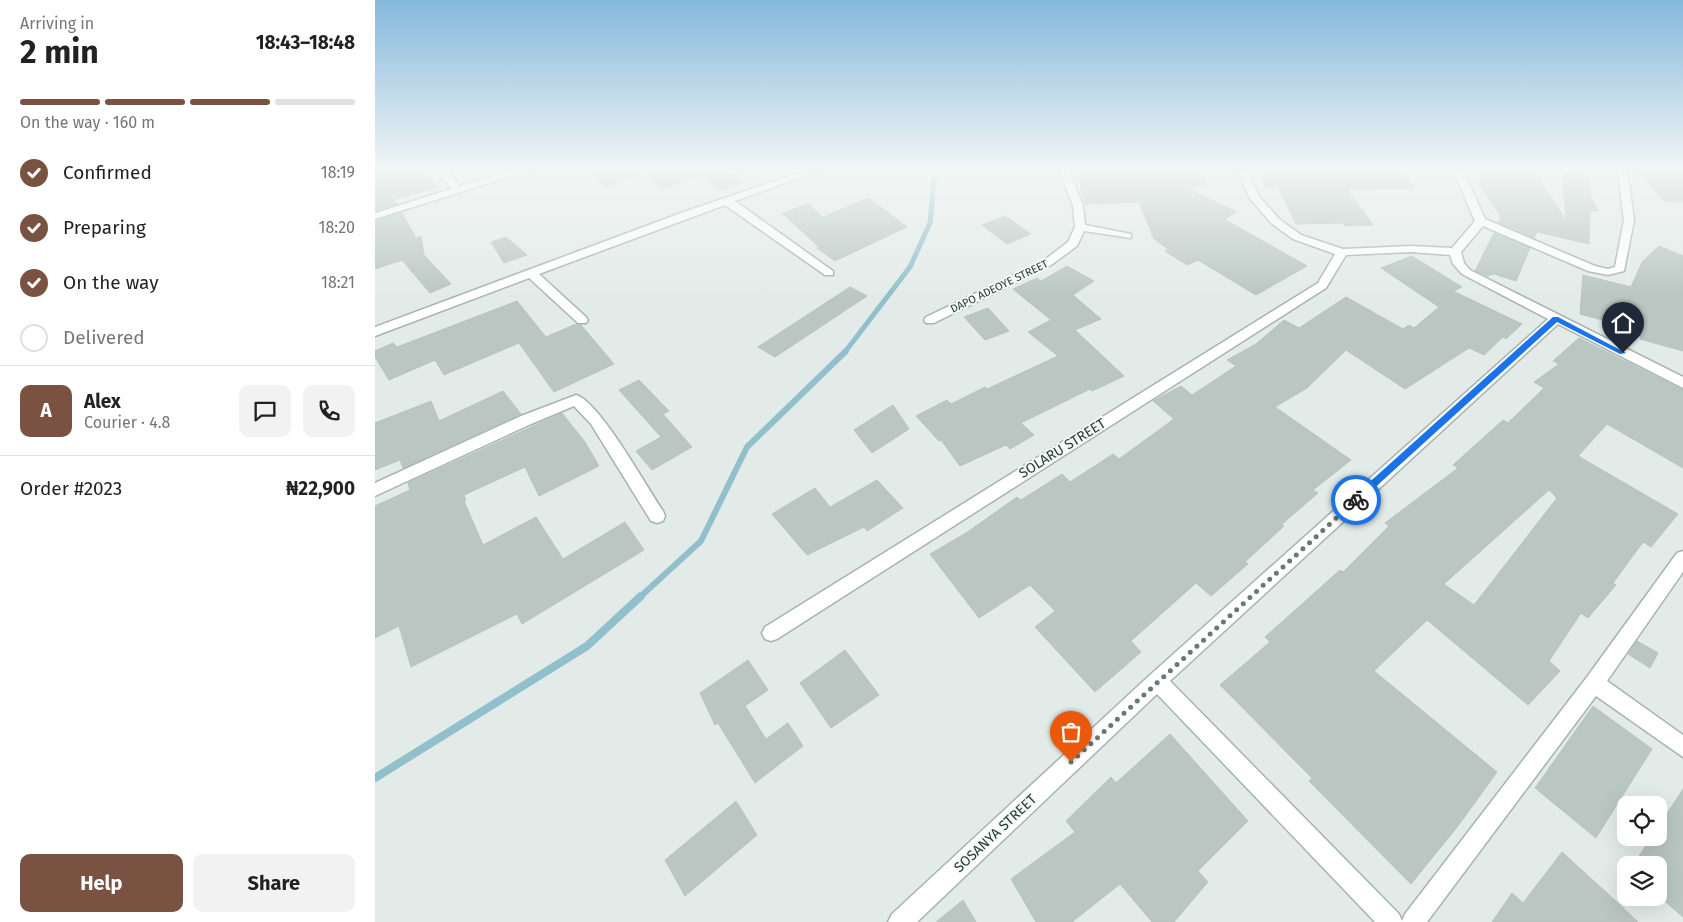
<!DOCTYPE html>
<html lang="en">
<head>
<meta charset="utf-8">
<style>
  body { margin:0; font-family:"Fira Sans",sans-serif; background:#f2f2f2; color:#222; height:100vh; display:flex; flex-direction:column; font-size:19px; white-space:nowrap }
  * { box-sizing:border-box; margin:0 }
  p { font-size:16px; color:#767676 }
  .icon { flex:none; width:28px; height:28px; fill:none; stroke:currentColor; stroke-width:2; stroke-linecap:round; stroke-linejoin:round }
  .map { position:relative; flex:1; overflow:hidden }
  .drawer { display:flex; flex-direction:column; background:#fff; width:375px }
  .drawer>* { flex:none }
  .tools { position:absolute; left:1242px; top:796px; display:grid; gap:10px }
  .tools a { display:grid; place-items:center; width:50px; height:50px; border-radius:10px; background:#fff; box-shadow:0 5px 20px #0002; font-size:25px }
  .pin { position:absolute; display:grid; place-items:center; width:42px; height:42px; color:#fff; margin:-51px -21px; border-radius:50% 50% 50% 0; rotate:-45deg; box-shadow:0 0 5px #0007 }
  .pin .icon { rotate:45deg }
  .courier { position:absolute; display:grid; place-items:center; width:50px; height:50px; margin:-25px; border:4px solid #1a73e8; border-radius:50%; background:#fff; color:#222; box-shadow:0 1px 6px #0007 }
  .summary em { font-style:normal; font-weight:700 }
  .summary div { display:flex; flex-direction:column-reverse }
  .summary { display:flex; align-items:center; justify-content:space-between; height:85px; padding:0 20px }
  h1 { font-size:32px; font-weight:700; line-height:38px }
  .bar { display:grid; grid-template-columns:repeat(4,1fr); gap:8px 5px; align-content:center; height:60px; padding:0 20px }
  .bar i { height:6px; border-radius:4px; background:#e0e0e0 }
  .bar .selected { background:#795242 }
  .bar p { grid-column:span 4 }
  .line { display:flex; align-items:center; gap:12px; padding:0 20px; border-top:1px solid #e0e0e0 }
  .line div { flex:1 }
  .round { display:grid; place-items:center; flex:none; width:52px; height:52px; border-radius:10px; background:#f2f2f2 }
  ol { padding:0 20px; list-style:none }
  li { display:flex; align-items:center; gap:15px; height:55px }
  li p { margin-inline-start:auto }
  li .icon { padding:5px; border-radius:50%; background:#795242; color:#fff; stroke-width:4 }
  li:last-child { color:#767676 }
  li i { width:28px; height:28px; border:2px solid #e0e0e0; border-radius:50% }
  .cta { display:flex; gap:10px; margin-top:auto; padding:10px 20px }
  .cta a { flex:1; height:58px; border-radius:10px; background:#795242; color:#fff; font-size:20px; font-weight:700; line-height:58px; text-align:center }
  .cta a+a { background:#f2f2f2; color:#222 }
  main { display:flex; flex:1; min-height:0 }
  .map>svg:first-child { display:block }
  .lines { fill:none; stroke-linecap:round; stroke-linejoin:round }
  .stream-far2 { stroke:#91bfcb; stroke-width:5 }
  .stream-far1 { stroke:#91bfcb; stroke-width:6 }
  .stream { stroke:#91bfcb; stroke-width:8 }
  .building { fill:#b9c6c1; stroke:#b6c4bf; fill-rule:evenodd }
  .minor-casing { stroke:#a6b3af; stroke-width:3 }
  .minor { fill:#fff; fill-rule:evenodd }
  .route { fill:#1a73e8 }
  .done { stroke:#687974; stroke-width:5; stroke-dasharray:0 9 }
  .labels { text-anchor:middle; stroke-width:4; stroke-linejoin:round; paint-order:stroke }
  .far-street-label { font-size:11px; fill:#253b36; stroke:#f3f8f6 }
  .street-label { font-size:14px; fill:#253b36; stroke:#f3f8f6 }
</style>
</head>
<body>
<main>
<section class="drawer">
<div class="summary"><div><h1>2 min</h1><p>Arriving in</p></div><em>18:43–18:48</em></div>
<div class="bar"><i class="selected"></i><i class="selected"></i><i class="selected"></i><i></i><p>On the way · 160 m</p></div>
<ol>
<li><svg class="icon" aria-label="check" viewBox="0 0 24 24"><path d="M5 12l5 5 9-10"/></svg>Confirmed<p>18:19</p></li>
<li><svg class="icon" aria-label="check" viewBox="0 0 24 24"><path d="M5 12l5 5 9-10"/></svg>Preparing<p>18:20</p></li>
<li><svg class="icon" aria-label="check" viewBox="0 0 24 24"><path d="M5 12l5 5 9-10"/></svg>On the way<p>18:21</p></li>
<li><i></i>Delivered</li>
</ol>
<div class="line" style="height:90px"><b class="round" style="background:#795242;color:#fff">A</b><div><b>Alex</b><p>Courier · 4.8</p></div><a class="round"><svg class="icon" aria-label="chat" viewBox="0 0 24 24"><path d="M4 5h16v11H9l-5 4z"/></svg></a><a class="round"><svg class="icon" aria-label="phone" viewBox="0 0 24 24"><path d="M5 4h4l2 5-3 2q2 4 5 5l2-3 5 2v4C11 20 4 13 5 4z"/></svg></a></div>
<div class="line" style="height:65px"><div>Order #2023</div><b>₦22,900</b></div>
<div class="cta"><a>Help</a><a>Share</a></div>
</section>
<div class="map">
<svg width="1308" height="922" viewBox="0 0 1308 922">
  <rect width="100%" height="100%" fill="#e3ebe8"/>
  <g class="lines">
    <!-- stream-far2 -->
    <polyline class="stream-far2" points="470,352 535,267 555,223 560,168"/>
    <!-- stream-far1 -->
    <polyline class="stream-far1" points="265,597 326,541 372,447 471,351"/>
    <!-- stream -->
    <polyline class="stream" points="0,778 212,646 266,596"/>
  </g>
  <!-- building -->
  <g class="building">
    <polygon points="0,168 43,168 63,187 19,200 22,204 0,211"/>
    <polygon points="209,168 352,168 369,182 344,191 326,175 288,189 269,173 231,187"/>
    <polygon points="701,168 820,168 835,186 808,186 862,212 849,219 932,266 881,295 823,260 812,265 790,251 794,250 779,239 764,202 710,204"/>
    <polygon points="883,168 1026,168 1040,188 972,189 998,225 970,226 967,223 921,224 903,187 890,187"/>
    <polygon points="1101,168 1157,168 1191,220 1187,168 1212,168 1216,197 1223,211 1215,210 1214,244 1162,232 1159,238 1123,223 1126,217 1102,181 1107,182"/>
    <polygon points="1260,168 1308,170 1308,202 1289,201"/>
    <polygon points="494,198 532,227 460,261 442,248 444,247 407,213 433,204 448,217"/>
    <polygon points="27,213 41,238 46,236 49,255 76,284 55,293 27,260 0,269 0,221"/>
    <polygon points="630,216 656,234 632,244 607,225"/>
    <polygon points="1119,233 1155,248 1141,281 1119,274 1112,276 1100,271"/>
    <polygon points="131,237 152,255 129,263 116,242"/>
    <polygon points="1284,246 1308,256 1308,351 1265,339 1265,330 1205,314 1208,275 1256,287 1267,262"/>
    <polygon points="1037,256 1087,287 1078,291 1147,324 1131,339 1128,337 1109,355 1094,348 1030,389 971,350 932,388 900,407 976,460 938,490 943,493 907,524 909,526 870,562 873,564 836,596 821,583 756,641 766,652 720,692 660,627 680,611 655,585 604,618 555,554 591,533 642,497 646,500 687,474 695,482 738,454 744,459 799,419 778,401 806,386 817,395 861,366 852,360 881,344 909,320 924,328 971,297 1028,329 1034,325 1039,328 1064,307 1006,268"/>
    <polygon points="692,266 719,281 698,295 726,319 700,330 749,376 717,391 715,389 646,423 659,435 635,449 631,445 585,466 566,440 564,441 541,416 572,400 576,404 610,387 612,389 683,356 653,332 676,320 638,289 662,278 666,281"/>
    <polygon points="475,287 492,296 400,357 383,347"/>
    <polygon points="142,301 171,337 201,324 206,325 239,364 179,392 144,343 69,375 60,360 14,380 0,357 0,351 18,343 22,347"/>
    <polygon points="613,308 634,331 610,340 589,317"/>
    <path d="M1204,338L1308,390V468L1232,424L1203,456L1303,514L1276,547L1268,542L1238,583L1241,585L1213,618L1206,613L1174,661L1185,671L1153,705L1052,620L999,671L1122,772L1083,826L1036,884L934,781L937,778L845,685L895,642L890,637L965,570L968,572L1014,526L1010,523L1083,468L1078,465L1128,420L1133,423L1169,388L1159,382L1184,364L1178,361ZM1174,490L1182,498L1099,605L1069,584Z"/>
    <polygon points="264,380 294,411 288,414 317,447 277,470 261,451 286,437 244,390"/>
    <polygon points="128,391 146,414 28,468 25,460 0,470 0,423 56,401 64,421"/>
    <polygon points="518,405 534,429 497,453 479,430"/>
    <polygon points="187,413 210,442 224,466 164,496 150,467 89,495 91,500 89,501 108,545 161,517 188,559 250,522 269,550 147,624 142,614 36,667 24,626 0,638 0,506 35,490 33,483"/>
    <polygon points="502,480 528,508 492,531 489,527 432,555 397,514 440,488 455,507"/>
    <polygon points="1262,641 1283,653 1275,668 1253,654"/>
    <polygon points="470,650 504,695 456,728 425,683"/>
    <polygon points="373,660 393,690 370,706 391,739 413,723 428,746 380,783 343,723 340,725 325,693"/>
    <polygon points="1218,706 1277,749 1221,838 1160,788"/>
    <polygon points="795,734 873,821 823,871 833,882 799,922 777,922 745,884 697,922 661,922 636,879 700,832 691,821 736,777 741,783"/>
    <polygon points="1308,789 1308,917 1284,896 1284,865 1258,865 1276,838 1284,838 1284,826"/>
    <polygon points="361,801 382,835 310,896 290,860"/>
    <polygon points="1187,852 1244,904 1263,922 1117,922 1137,893 1148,903"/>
    <polygon points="588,900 601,922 561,922"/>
  </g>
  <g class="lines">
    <!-- minor casing -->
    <g class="minor-casing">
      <g id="minor">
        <polygon points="61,168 71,168 84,186 147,168 162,168 0,219 0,213 76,189"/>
        <polygon points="438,168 452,168 360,201 458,271 458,275 450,275 350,205 164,274 211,317 213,320 211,323 203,323 154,278 0,336 0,327 306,213"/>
        <polygon points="683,168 693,168 708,206 710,225 756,234 756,238 709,231 702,246 676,265 559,323 551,323 549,320 551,317 668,261 693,242 700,227 698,206"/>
        <polygon points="862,168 872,168 884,196 904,219 926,235 968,249 1036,246 1077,248 1100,221 1077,168 1087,168 1110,219 1220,266 1233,269 1240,267 1249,220 1242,168 1252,168 1259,220 1249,271 1233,275 1213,271 1108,226 1086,252 1089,263 1095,270 1308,377 1308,388 1183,324 795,681 1024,914 1027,921 1030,914 1212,677 1302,553 1308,551 1308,572 1232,681 1308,735 1308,757 1221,696 1052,922 1000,922 782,694 542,922 513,922 517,914 775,675 1173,319 1087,274 1078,264 1075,255 1036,252 971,255 951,288 402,639 396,641 390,639 387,633 390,627 943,283 960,254 918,239 896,223 874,197"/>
        <path d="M201,395C225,402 272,488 288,511L290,516L288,521L282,523L276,521L216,424L199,406L156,424L0,496V483L146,416Z"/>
      </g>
    </g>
    <!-- minor -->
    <use href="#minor" class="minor"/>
  </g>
  <!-- sky -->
  <linearGradient id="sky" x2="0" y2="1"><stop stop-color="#85b8dc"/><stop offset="0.57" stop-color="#f2f6f5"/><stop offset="1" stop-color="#f2f6f5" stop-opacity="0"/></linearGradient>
  <rect width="1308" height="297" fill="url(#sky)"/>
  <!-- route -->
  <polygon class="route" points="1178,317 1183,317 1251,353 1245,354 1182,322 984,502 978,502 978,497"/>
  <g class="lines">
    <!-- done -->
    <polyline class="done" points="696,762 981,500"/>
  </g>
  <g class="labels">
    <!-- far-street labels -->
    <g class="far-street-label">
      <text transform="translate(624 286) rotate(-26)" y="4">DAPO ADEOYE STREET</text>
    </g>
    <!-- street labels -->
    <g class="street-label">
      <text transform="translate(687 448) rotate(-32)" y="5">SOLARU STREET</text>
      <text transform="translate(620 833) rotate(-43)" y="5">SOSANYA STREET</text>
    </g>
  </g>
</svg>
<div class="tools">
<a><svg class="icon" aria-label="locate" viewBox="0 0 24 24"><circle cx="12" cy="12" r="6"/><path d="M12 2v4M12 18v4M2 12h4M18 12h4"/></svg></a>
<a><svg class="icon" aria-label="layers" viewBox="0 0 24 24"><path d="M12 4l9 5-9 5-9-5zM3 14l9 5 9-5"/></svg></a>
</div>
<div class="pin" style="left:696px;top:762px;background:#ea580c"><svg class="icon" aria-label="bag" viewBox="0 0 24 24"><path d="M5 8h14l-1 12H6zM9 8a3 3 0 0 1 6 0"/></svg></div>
<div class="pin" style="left:1248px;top:353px;background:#1f2937"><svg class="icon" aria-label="home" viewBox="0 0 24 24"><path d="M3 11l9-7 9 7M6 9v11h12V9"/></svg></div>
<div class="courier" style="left:981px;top:500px"><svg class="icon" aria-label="bike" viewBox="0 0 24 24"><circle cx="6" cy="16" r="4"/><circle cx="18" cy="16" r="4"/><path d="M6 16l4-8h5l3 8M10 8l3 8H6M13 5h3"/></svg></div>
</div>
</main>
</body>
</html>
